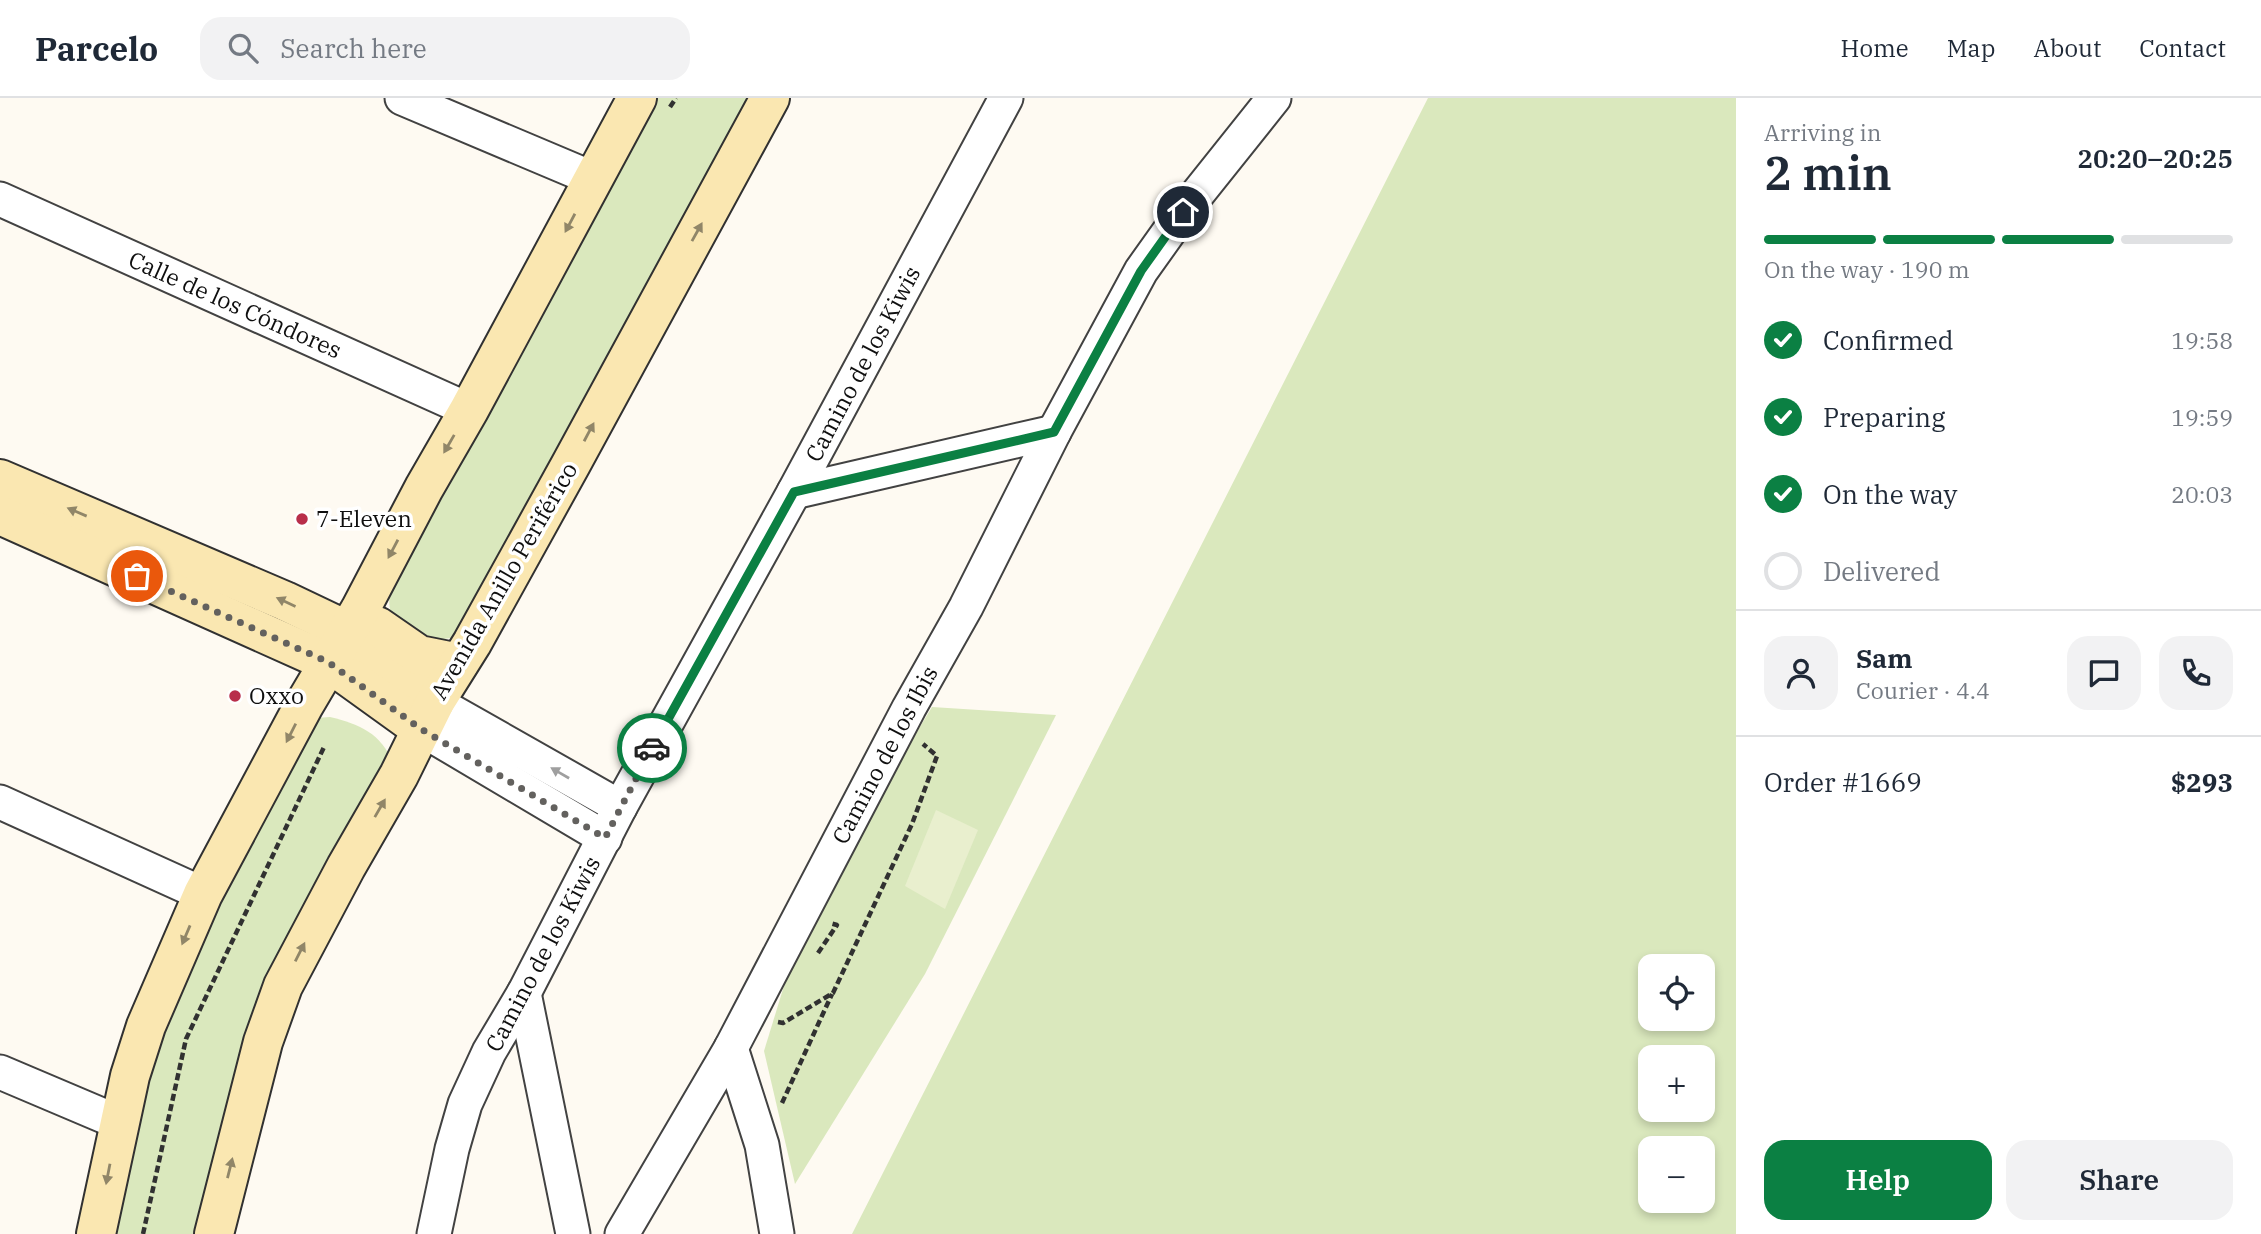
<!DOCTYPE html>
<html lang="en">
<head>
<meta charset="utf-8">
<style>
  body { margin:0; font-family:"IBM Plex Serif",serif; background:#f2f2f3; color:#1f2937; height:100vh; display:flex; flex-direction:column; font-size:26px; white-space:nowrap }
  * { box-sizing:border-box; margin:0 }
  p { font-size:23px; color:#747a83 }
  .icon { flex:none; width:38px; height:38px; fill:none; stroke:currentColor; stroke-width:2; stroke-linecap:round; stroke-linejoin:round }
  .map { position:relative; flex:1; overflow:hidden }
  .panel { display:flex; flex-direction:column; background:#fff; width:525px }
  .panel>* { flex:none }
  .controls { position:absolute; left:1638px; top:856px; display:grid; gap:14px }
  .controls a { display:grid; place-items:center; width:77px; height:77px; border-radius:14px; background:#fff; box-shadow:0 4px 10px #0003; font-size:35px }
  .pin { position:absolute; display:grid; place-items:center; width:60px; height:60px; color:#fff; margin:-30px; border:4px solid #fff; border-radius:50%; box-shadow:0 2px 7px #0007 }
  .courier { position:absolute; display:grid; place-items:center; width:70px; height:70px; margin:-35px; border:5px solid #0b8043; border-radius:50%; background:#fff; color:#222; box-shadow:0 2px 9px #0007 }
  .head em { font-style:normal; font-weight:600 }
  .head div { display:flex; flex-direction:column-reverse }
  .head { display:flex; align-items:center; justify-content:space-between; height:119px; padding:0 28px }
  h1 { font-size:46px; font-weight:600; line-height:52px }
  .bar { display:grid; grid-template-columns:repeat(4,1fr); gap:10px 7px; align-content:center; height:84px; padding:0 28px }
  .bar i { height:9px; border-radius:5px; background:#e0e1e3 }
  .bar .current { background:#0b8043 }
  .bar p { grid-column:span 4 }
  .line { display:flex; align-items:center; gap:18px; padding:0 28px; border-top:2px solid #e0e1e3 }
  .line div { flex:1 }
  .round { display:grid; place-items:center; flex:none; width:74px; height:74px; border-radius:21px; background:#f2f2f3 }
  ol { padding:0 28px; list-style:none }
  li { display:flex; align-items:center; gap:21px; height:77px }
  li p { margin-inline-start:auto }
  li .icon { padding:7px; border-radius:50%; background:#0b8043; color:#fff; stroke-width:4 }
  li:last-child { color:#747a83 }
  li i { width:38px; height:38px; border:4px solid #e0e1e3; border-radius:50% }
  .action { display:flex; gap:14px; margin-top:auto; padding:14px 28px }
  .action a { flex:1; height:80px; border-radius:21px; background:#0b8043; color:#fff; font-size:28px; font-weight:600; line-height:80px; text-align:center }
  .action a+a { background:#f2f2f3; color:#1f2937 }
  header { display:flex; align-items:center; gap:42px; box-sizing:border-box; height:98px; padding:0 35px; background:#fff; border-bottom:2px solid #e0e1e3 }
  header strong { font-size:33px }
  nav { display:flex; gap:38px; margin-inline-start:auto; font-size:24px }
  .search { width:490px; height:63px; background:#f2f2f3; display:flex; align-items:center; gap:18px; box-sizing:border-box; padding:0 24px; border-radius:21px; color:#747a83; font-size:26px }
  main { display:flex; flex:1; min-height:0 }
  .map>svg:first-child { display:block }
  .green { fill:#dae8bd; fill-rule:evenodd }
  .pitch { fill:#e9efce }
  .lines { fill:none; stroke-linecap:round; stroke-linejoin:round }
  .street-casing { stroke:#424242; stroke-width:37 }
  .secondary-casing { stroke:#313131; stroke-width:42 }
  .path { stroke:#313131; stroke-width:4.5; stroke-dasharray:7 3.5; stroke-linecap:butt }
  .street { stroke:#fff; stroke-width:33 }
  .secondary { stroke:#fae7b1; stroke-width:38 }
  .oneway { fill:#908668 }
  .oneway2 { fill:#9f9f9f }
  .done { stroke:#63615e; stroke-width:7; stroke-dasharray:0 12.6 }
  .route { stroke:#0b8043; stroke-width:9 }
  .poi-dot { fill:#b82e4a; stroke:#fff; stroke-width:2.5 }
  .labels { text-anchor:middle; stroke-width:7; stroke-linejoin:round; paint-order:stroke }
  .street-label { font-size:23px; fill:#0f0f0f; stroke:#fff }
  .poi-label { font-size:23px; fill:#0f0f0f; stroke:#fff; text-anchor:start }
</style>
</head>
<body>
<header>
<strong>Parcelo</strong>
<div class="search"><svg class="icon" aria-label="search" viewBox="0 0 24 24"><circle cx="10" cy="10" r="6"/><path d="M15 15l6 6"/></svg>Search here</div>
<nav><a>Home</a><a>Map</a><a>About</a><a>Contact</a></nav>
</header>
<main>
<div class="map">
<svg width="1736" height="1136" viewBox="0 0 1736 1136">
  <rect width="100%" height="100%" fill="#fefaf2"/>
  <!-- green -->
  <g class="green">
    <path d="M651,0H754L459,536L451,540L421,544C394,524 385,521 391,484Z"/>
    <path d="M1428,0H1736V1136H852ZM1703,868V920H1650V868ZM1703,959V1012H1650V959ZM1703,1050V1102H1650V1050Z"/>
    <polygon points="932,609 1056,617 925,876 795,1086 764,953 807,813"/>
    <path d="M330,619C359,626 381,635 393,665L201,1136H110L157,931L300,639L316,620Z"/>
  </g>
  <!-- pitch -->
  <polygon class="pitch" points="936,712 978,732 945,811 905,788"/>
  <g class="lines">
    <!-- street casing -->
    <g class="street-casing">
      <g id="street">
        <polyline points="402,0 594,81"/>
        <polyline points="0,101 469,312"/>
        <polyline points="794,394 1054,334"/>
        <polyline points="435,604 620,709"/>
        <polyline points="421,631 605,740"/>
        <polyline points="0,704 203,796"/>
        <polyline points="524,895 573,1136"/>
        <polyline points="731,950 762,1047 777,1136"/>
        <polyline points="0,974 118,1024"/>
        <polyline points="434,1136 452,1051 465,1006 489,954 524,895 620,709 794,394 1006,0"/>
        <polyline points="622,1136 731,950 909,610 966,509 1054,334 1141,173 1183,114 1274,0"/>
      </g>
    </g>
    <!-- secondary casing -->
    <g class="secondary-casing">
      <g id="secondary">
        <polyline points="0,381 285,503 348,533 435,604"/>
        <polyline points="0,417 328,564 421,631"/>
        <polyline points="377,528 419,557 459,565"/>
        <polyline points="96,1136 130,978 146,928 203,796 304,607 360,512 424,390 469,312 637,0"/>
        <polyline points="214,1136 263,944 283,888 346,769 399,677 435,604 472,545 571,366 770,0"/>
      </g>
    </g>
    <!-- path -->
    <g class="path">
      <polyline points="670,9 676,0"/>
      <polyline points="818,855 837,827 830,825"/>
      <polyline points="778,924 783,925 833,895 912,726 937,658 923,646"/>
      <polyline points="782,1005 832,896"/>
      <polyline points="143,1136 186,941 325,647"/>
    </g>
    <!-- street -->
    <use href="#street" class="street"/>
    <!-- secondary -->
    <use href="#secondary" class="secondary"/>
  </g>
  <!-- one-way arrows -->
  <defs><path id="oneway-solid" d="M-6-.8H1V-3.2L6.5 0L1 3.2V.8H-6Z" transform="scale(1.75)"/></defs>
  <g class="oneway">
    <use href="#oneway-solid" transform="translate(570 125) rotate(118)"/>
    <use href="#oneway-solid" transform="translate(697 134) rotate(-61)"/>
    <use href="#oneway-solid" transform="translate(589 334) rotate(-62)"/>
    <use href="#oneway-solid" transform="translate(449 346) rotate(120)"/>
    <use href="#oneway-solid" transform="translate(77 414) rotate(-157)"/>
    <use href="#oneway-solid" transform="translate(393 451) rotate(118)"/>
    <use href="#oneway-solid" transform="translate(286 504) rotate(-155)"/>
    <use href="#oneway-solid" transform="translate(291 635) rotate(117)"/>
    <use href="#oneway-solid" transform="translate(380 710) rotate(-60)"/>
    <use href="#oneway-solid" transform="translate(186 837) rotate(113)"/>
    <use href="#oneway-solid" transform="translate(300 854) rotate(-63)"/>
    <use href="#oneway-solid" transform="translate(230 1070) rotate(-76)"/>
    <use href="#oneway-solid" transform="translate(108 1076) rotate(101)"/>
  </g>
  <use class="oneway2" href="#oneway-solid" transform="translate(560 675) rotate(-150)"/>
  <g class="lines">
    <!-- done -->
    <polyline class="done" points="137,478 328,564 421,631 605,740 652,650"/>
    <!-- route -->
    <polyline class="route" points="652,650 794,394 1054,334 1141,173 1183,114"/>
  </g>
  <!-- markers -->
  <g class="poi-dot">
    <circle cx="302" cy="421" r="7"/>
    <circle cx="235" cy="598" r="7"/>
  </g>
  <g class="labels">
    <!-- street labels -->
    <g class="street-label">
      <text transform="translate(235 207) rotate(24)" y="8">Calle de los Cóndores</text>
      <text transform="translate(863 266) rotate(-62)" y="8">Camino de los Kiwis</text>
      <text transform="translate(504 483) rotate(-60)" y="8">Avenida Anillo Periférico</text>
      <text transform="translate(885 657) rotate(-62)" y="8">Camino de los Ibis</text>
      <text transform="translate(543 856) rotate(-62)" y="8">Camino de los Kiwis</text>
    </g>
    <!-- poi labels -->
    <g class="poi-label">
      <text x="316" y="429">7-Eleven</text>
      <text x="249" y="606">Oxxo</text>
    </g>
  </g>
</svg>
<div class="controls">
<a><svg class="icon" aria-label="locate" viewBox="0 0 24 24"><circle cx="12" cy="12" r="6"/><path d="M12 2v4M12 18v4M2 12h4M18 12h4"/></svg></a>
<a>+</a>
<a>−</a>
</div>
<div class="pin" style="left:137px;top:478px;background:#ea580c"><svg class="icon" aria-label="bag" viewBox="0 0 24 24"><path d="M5 8h14l-1 12H6zM9 8a3 3 0 0 1 6 0"/></svg></div>
<div class="pin" style="left:1183px;top:114px;background:#1f2937"><svg class="icon" aria-label="home" viewBox="0 0 24 24"><path d="M3 11l9-7 9 7M6 9v11h12V9"/></svg></div>
<div class="courier" style="left:652px;top:650px"><svg class="icon" aria-label="car" viewBox="0 0 24 24"><path d="M5 17H2v-5l4-1 3-4h7l3 4 3 1v5h-3M9 17h6M6 11h13"/><circle cx="7" cy="17" r="2"/><circle cx="17" cy="17" r="2"/></svg></div>
</div>
<section class="panel">
<div class="head"><div><h1>2 min</h1><p>Arriving in</p></div><em>20:20–20:25</em></div>
<div class="bar"><i class="current"></i><i class="current"></i><i class="current"></i><i></i><p>On the way · 190 m</p></div>
<ol>
<li><svg class="icon" aria-label="check" viewBox="0 0 24 24"><path d="M5 12l5 5 9-10"/></svg>Confirmed<p>19:58</p></li>
<li><svg class="icon" aria-label="check" viewBox="0 0 24 24"><path d="M5 12l5 5 9-10"/></svg>Preparing<p>19:59</p></li>
<li><svg class="icon" aria-label="check" viewBox="0 0 24 24"><path d="M5 12l5 5 9-10"/></svg>On the way<p>20:03</p></li>
<li><i></i>Delivered</li>
</ol>
<div class="line" style="height:126px"><a class="round"><svg class="icon" aria-label="person" viewBox="0 0 24 24"><circle cx="12" cy="8" r="4"/><path d="M4 21q1-7 8-7t8 7"/></svg></a><div><b>Sam</b><p>Courier · 4.4</p></div><a class="round"><svg class="icon" aria-label="chat" viewBox="0 0 24 24"><path d="M4 5h16v11H9l-5 4z"/></svg></a><a class="round"><svg class="icon" aria-label="phone" viewBox="0 0 24 24"><path d="M5 4h4l2 5-3 2q2 4 5 5l2-3 5 2v4C11 20 4 13 5 4z"/></svg></a></div>
<div class="line" style="height:91px"><div>Order #1669</div><b>$293</b></div>
<div class="action"><a>Help</a><a>Share</a></div>
</section>
</main>
</body>
</html>
